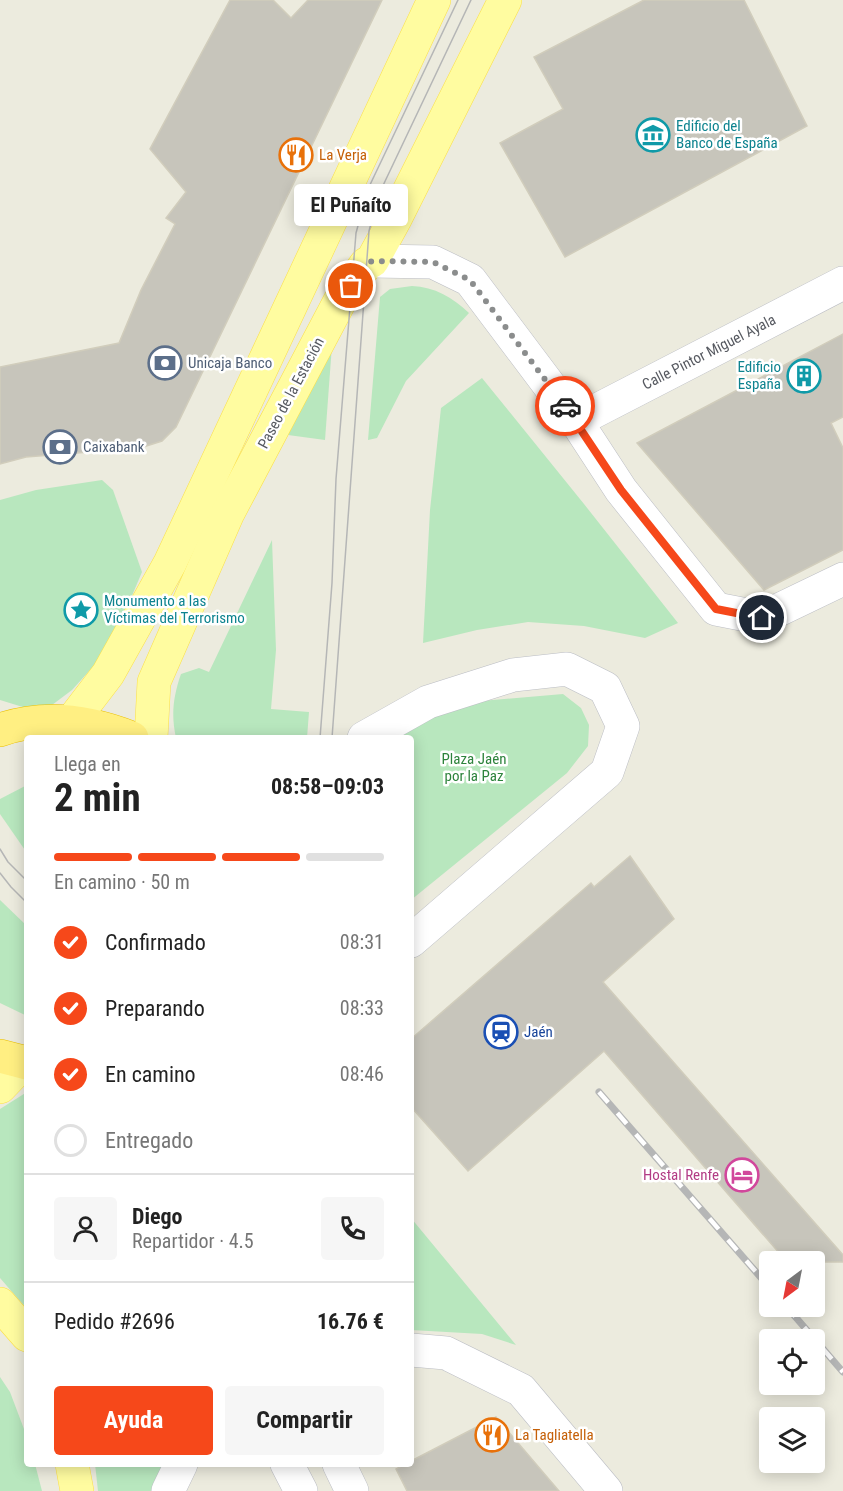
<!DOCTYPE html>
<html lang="es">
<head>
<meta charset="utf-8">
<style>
  body { margin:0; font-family:"Roboto Condensed",sans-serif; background:#f6f6f6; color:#222; height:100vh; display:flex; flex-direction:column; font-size:22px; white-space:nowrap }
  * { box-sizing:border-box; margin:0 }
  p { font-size:20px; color:#767676 }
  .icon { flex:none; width:33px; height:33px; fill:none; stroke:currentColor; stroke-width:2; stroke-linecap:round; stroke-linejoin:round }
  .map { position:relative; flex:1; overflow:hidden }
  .sheet { position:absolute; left:24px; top:735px; width:390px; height:732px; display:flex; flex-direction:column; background:#fff; border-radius:6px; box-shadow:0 3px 15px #0003 }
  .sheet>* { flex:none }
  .needle { width:39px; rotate:212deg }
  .fabs { position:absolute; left:759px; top:1251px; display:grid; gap:12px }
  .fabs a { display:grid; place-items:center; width:66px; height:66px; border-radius:6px; background:#fff; box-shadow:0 3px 15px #0003; font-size:30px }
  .pin { position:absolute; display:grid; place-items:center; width:51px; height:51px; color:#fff; margin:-26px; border:3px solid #fff; border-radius:50%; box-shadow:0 2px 6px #0007 }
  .courier { position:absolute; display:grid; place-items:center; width:60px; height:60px; margin:-30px; border:4px solid #f6481a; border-radius:50%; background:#fff; color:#222; box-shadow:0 2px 8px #0007 }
  .bubble { position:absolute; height:42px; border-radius:6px; background:#fff; box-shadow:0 3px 15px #0003; font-size:20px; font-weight:700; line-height:42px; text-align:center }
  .overview em { font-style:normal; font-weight:700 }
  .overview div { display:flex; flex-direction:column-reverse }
  .overview { display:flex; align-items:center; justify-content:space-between; height:102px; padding:0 30px }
  h1 { font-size:39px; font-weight:700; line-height:45px }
  .bar { display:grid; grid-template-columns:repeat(4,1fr); gap:9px 6px; align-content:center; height:72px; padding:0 30px }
  .bar i { height:8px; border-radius:4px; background:#e0e0e0 }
  .bar .selected { background:#f6481a }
  .bar p { grid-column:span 4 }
  .line { display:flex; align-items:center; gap:15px; padding:0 30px; border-top:2px solid #e0e0e0 }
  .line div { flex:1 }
  .round { display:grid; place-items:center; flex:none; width:63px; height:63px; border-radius:6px; background:#f6f6f6 }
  ol { padding:0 30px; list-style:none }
  li { display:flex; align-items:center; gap:18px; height:66px }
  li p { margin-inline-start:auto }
  li .icon { padding:6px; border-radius:50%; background:#f6481a; color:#fff; stroke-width:4 }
  li:last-child { color:#767676 }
  li i { width:33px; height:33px; border:3px solid #e0e0e0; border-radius:50% }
  .cta { display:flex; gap:12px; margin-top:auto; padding:12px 30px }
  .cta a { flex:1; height:69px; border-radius:6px; background:#f6481a; color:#fff; font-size:24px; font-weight:700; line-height:69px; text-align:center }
  .cta a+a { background:#f6f6f6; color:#222 }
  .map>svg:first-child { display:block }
  .green { fill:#b8e7be }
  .building { fill:#c7c5bb; stroke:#d1cdbc; stroke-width:1.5 }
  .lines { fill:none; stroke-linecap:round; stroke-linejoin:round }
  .minor-casing { stroke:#bbbdc4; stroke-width:34 }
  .major-casing { stroke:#fce048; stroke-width:34 }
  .highway-casing { stroke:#eabf00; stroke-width:34 }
  .minor { stroke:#fff; stroke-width:33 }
  .major { stroke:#fffca0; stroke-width:33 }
  .highway { stroke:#ffef82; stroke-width:33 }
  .tram { stroke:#b5b6b6; stroke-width:1.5 }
  .rail-casing { stroke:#b5b6b6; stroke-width:7 }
  .rail { stroke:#fff; stroke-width:4.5; stroke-dasharray:14; stroke-linecap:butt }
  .done { stroke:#8b8d8d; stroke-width:6; stroke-dasharray:0 10.8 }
  .route { stroke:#f6481a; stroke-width:8 }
  .labels { text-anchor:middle; stroke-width:5; stroke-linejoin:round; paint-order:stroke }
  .culture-label { font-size:15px; fill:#0d838f; stroke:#fff; text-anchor:start }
  .food-label { font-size:15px; fill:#c56008; stroke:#fff; text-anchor:start }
  .street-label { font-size:15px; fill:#575a61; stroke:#fff }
  .service-label { font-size:15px; fill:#4e5e75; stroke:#fff; text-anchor:start }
  .park-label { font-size:15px; fill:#2d833c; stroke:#fff }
  .transit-label { font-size:15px; fill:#164399; stroke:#fff; text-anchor:start }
  .hotel-label { font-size:15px; fill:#b23c85; stroke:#fff; text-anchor:end }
</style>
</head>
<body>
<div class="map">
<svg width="843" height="1491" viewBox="0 0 843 1491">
  <rect width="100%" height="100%" fill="#ecebde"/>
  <!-- green -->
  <g class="green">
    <path d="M412,286C435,287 452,297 469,313L406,381L377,438L368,440L380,297L390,289Z"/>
    <polygon points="332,345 325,440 288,435"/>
    <polygon points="482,378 584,504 678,623 645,638 584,626 528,622 477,630 423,643 430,510 441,408"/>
    <polygon points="102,480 113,490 142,572 114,638 100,659 72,690 48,708 26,708 0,700 0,500 36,490"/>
    <path d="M272,540L276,650L271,709L309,712L307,738H176C171,715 173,697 181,674L199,668L209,672Z"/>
    <polygon points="563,694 581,708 589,725 588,746 567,773 411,900 411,738 393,738 424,720 469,702"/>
    <polygon points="27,785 27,853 0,814 0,799"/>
    <polygon points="0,900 27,926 27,1016 0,1003"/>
    <polygon points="27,1092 27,1309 0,1278 0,1109"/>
    <polygon points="411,1218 516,1345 482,1334 411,1330"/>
    <polygon points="0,1377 10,1392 27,1437 27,1464 35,1464 42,1491 0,1491"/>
    <polygon points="95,1464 168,1464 154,1491 98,1491"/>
  </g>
  <!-- building -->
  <g class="building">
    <polygon points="230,0 273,0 291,18 308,0 382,0 176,427 162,441 140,448 26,457 0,464 0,367 119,343 141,290 175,224 166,218 186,192 150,149"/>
    <polygon points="644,0 744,0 807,126 565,257 500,143 563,109 534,57"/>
    <polygon points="843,334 843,417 831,423 843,448 843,550 764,590 637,443"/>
    <polygon points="630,856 674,919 603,982 843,1255 843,1262 787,1262 604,1051 468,1171 411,1107 411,1039 591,883 594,887"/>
    <polygon points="496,1417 559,1491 407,1491 396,1469 405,1464 411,1464 411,1461"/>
  </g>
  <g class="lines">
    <!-- minor casing -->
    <g class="minor-casing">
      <g id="minor">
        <polyline points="372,261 433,262 470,280 576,421 621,490 716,609 762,618 843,579"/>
        <polyline points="576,421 843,283"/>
        <polyline points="364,738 428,702 513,675 567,669 605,688 623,726 607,772 411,941"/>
        <polyline points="411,1350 446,1353 521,1390 606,1491"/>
        <polyline points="287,1464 301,1491"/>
        <polyline points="339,1464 352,1491"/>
        <polyline points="168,1491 181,1464"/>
      </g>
    </g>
    <!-- major casing -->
    <g class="major-casing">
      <g id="major">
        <polyline points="72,721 108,674 170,563 434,0"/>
        <polyline points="151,738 154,682 228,513 341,299 366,264 372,261 395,219 505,0"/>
        <polyline points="0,1087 24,1062"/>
        <polyline points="0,1304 27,1335"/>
        <polyline points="72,1464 77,1491"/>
      </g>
    </g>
    <!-- highway casing -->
    <g class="highway-casing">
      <g id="highway">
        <path d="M0,730C45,714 89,721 132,738"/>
        <polyline points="0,1056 27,1063"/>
      </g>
    </g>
    <!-- minor -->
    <use href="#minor" class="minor"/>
    <!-- major -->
    <use href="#major" class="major"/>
    <!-- highway -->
    <use href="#highway" class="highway"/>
    <!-- tram -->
    <g class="tram">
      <polyline points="320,738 332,583 336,479 356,233 368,189 458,0"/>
      <polyline points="332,738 369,231 379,194 471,0"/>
      <polyline points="0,849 8,862 27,881"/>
      <polyline points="0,873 11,887 27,903"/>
    </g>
    <!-- rail casing -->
    <g class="rail-casing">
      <g id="rail">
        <polyline points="599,1092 770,1288"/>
        <polyline points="786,1306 843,1372"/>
      </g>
    </g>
    <!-- rail -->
    <use href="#rail" class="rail"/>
  </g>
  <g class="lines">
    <!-- done -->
    <polyline class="done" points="351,286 366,264 372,261 433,262 470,280 565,406"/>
    <!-- route -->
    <polyline class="route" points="565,406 621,490 716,609 762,618"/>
  </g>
  <!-- icons -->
  <defs>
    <g id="museum-ring" transform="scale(1.725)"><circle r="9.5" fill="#fff" stroke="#0f9aa8" stroke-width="1.5"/><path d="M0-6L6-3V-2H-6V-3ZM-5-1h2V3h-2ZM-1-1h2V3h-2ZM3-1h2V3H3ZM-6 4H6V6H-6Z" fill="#0f9aa8"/></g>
    <g id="restaurant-ring" transform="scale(1.725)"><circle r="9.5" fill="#fff" stroke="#e8710a" stroke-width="1.5"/><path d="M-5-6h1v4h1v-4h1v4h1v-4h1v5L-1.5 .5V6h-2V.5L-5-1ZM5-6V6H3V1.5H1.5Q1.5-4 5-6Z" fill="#e8710a"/></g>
    <g id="bank-ring" transform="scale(1.725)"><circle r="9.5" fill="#fff" stroke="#5c6f8a" stroke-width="1.5"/><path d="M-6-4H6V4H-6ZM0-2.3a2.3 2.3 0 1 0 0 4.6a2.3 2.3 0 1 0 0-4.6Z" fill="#5c6f8a"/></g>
    <g id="building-ring" transform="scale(1.725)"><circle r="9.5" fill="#fff" stroke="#0f9aa8" stroke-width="1.5"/><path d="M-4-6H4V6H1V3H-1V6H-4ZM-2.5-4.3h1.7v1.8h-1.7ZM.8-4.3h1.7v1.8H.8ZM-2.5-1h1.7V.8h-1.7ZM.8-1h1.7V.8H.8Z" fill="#0f9aa8"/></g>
    <g id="sight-ring" transform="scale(1.725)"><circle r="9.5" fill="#fff" stroke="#0f9aa8" stroke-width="1.5"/><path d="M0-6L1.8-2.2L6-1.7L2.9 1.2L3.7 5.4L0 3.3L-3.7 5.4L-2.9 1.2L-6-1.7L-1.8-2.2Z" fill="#0f9aa8"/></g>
    <g id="station-ring" transform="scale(1.725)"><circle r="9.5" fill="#fff" stroke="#1a4fb4" stroke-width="1.5"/><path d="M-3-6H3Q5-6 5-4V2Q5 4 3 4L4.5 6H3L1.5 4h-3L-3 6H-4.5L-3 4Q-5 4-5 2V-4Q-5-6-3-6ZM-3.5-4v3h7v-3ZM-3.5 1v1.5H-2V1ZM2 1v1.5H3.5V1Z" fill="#1a4fb4"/></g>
    <g id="hotel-ring" transform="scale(1.725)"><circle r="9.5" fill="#fff" stroke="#d1479c" stroke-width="1.5"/><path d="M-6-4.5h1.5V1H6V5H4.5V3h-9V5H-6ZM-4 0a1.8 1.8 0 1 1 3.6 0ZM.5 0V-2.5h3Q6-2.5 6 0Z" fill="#d1479c"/></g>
  </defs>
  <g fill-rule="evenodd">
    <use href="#museum-ring" x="653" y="135"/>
    <use href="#restaurant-ring" x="296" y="155"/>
    <use href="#bank-ring" x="165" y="363"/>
    <use href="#building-ring" x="804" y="376"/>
    <use href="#bank-ring" x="60" y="447"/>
    <use href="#sight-ring" x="81" y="610"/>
    <use href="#station-ring" x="501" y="1032"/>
    <use href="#hotel-ring" x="742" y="1175"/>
    <use href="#restaurant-ring" x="492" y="1435"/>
  </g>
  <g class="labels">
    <!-- culture labels -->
    <g class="culture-label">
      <text x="676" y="131">Edificio del<tspan x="676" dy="17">Banco de España</tspan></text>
      <text x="781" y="372" text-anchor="end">Edificio<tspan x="781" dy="17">España</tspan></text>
      <text x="104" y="606">Monumento a las<tspan x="104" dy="17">Víctimas del Terrorismo</tspan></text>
    </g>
    <!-- food labels -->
    <g class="food-label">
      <text x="319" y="160">La Verja</text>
      <text x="515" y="1440">La Tagliatella</text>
    </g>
    <!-- street labels -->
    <g class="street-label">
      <text transform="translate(709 352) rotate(-27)" y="5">Calle Pintor Miguel Ayala</text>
      <text transform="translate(291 393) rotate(-62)" y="5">Paseo de la Estación</text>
    </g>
    <!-- service labels -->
    <g class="service-label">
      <text x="188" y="368">Unicaja Banco</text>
      <text x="83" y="452">Caixabank</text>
    </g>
    <!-- park labels -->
    <g class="park-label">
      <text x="474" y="764">Plaza Jaén<tspan x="474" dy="17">por la Paz</tspan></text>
    </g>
    <!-- transit labels -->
    <g class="transit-label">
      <text x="524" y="1037">Jaén</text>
    </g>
    <!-- hotel labels -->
    <g class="hotel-label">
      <text x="719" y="1180">Hostal Renfe</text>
    </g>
  </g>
</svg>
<div class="fabs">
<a><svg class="needle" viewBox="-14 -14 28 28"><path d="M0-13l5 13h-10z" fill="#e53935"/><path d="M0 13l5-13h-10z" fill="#767676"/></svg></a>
<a><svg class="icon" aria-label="locate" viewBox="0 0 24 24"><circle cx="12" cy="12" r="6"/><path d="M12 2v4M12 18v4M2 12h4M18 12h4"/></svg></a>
<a><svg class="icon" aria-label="layers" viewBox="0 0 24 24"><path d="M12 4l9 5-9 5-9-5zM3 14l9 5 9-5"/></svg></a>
</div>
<div class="pin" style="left:351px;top:286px;background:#ea580c"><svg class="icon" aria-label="bag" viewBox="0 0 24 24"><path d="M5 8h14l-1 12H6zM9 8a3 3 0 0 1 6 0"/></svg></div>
<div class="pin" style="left:762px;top:618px;background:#1f2937"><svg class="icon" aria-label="home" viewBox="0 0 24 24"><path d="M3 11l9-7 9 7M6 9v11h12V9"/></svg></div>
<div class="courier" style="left:565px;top:406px"><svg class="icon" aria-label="car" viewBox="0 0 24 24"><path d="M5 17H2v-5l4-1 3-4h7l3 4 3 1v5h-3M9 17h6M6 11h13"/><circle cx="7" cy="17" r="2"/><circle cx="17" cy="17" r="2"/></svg></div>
<div class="bubble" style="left:294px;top:184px;width:114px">El Puñaíto</div>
<section class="sheet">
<div class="overview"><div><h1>2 min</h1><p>Llega en</p></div><em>08:58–09:03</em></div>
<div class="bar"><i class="selected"></i><i class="selected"></i><i class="selected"></i><i></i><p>En camino · 50 m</p></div>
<ol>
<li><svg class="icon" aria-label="check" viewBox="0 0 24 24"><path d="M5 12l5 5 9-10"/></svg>Confirmado<p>08:31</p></li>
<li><svg class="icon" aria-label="check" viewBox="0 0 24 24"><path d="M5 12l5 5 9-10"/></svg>Preparando<p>08:33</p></li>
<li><svg class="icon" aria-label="check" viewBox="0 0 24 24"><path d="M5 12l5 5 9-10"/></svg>En camino<p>08:46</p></li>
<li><i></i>Entregado</li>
</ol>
<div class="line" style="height:108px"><a class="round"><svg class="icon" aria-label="person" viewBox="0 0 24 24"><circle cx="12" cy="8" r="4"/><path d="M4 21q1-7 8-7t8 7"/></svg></a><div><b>Diego</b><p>Repartidor · 4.5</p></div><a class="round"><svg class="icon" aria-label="phone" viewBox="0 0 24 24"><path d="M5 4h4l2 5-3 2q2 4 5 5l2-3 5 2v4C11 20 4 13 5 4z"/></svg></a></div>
<div class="line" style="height:78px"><div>Pedido #2696</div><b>16.76 €</b></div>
<div class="cta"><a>Ayuda</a><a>Compartir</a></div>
</section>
</div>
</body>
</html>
